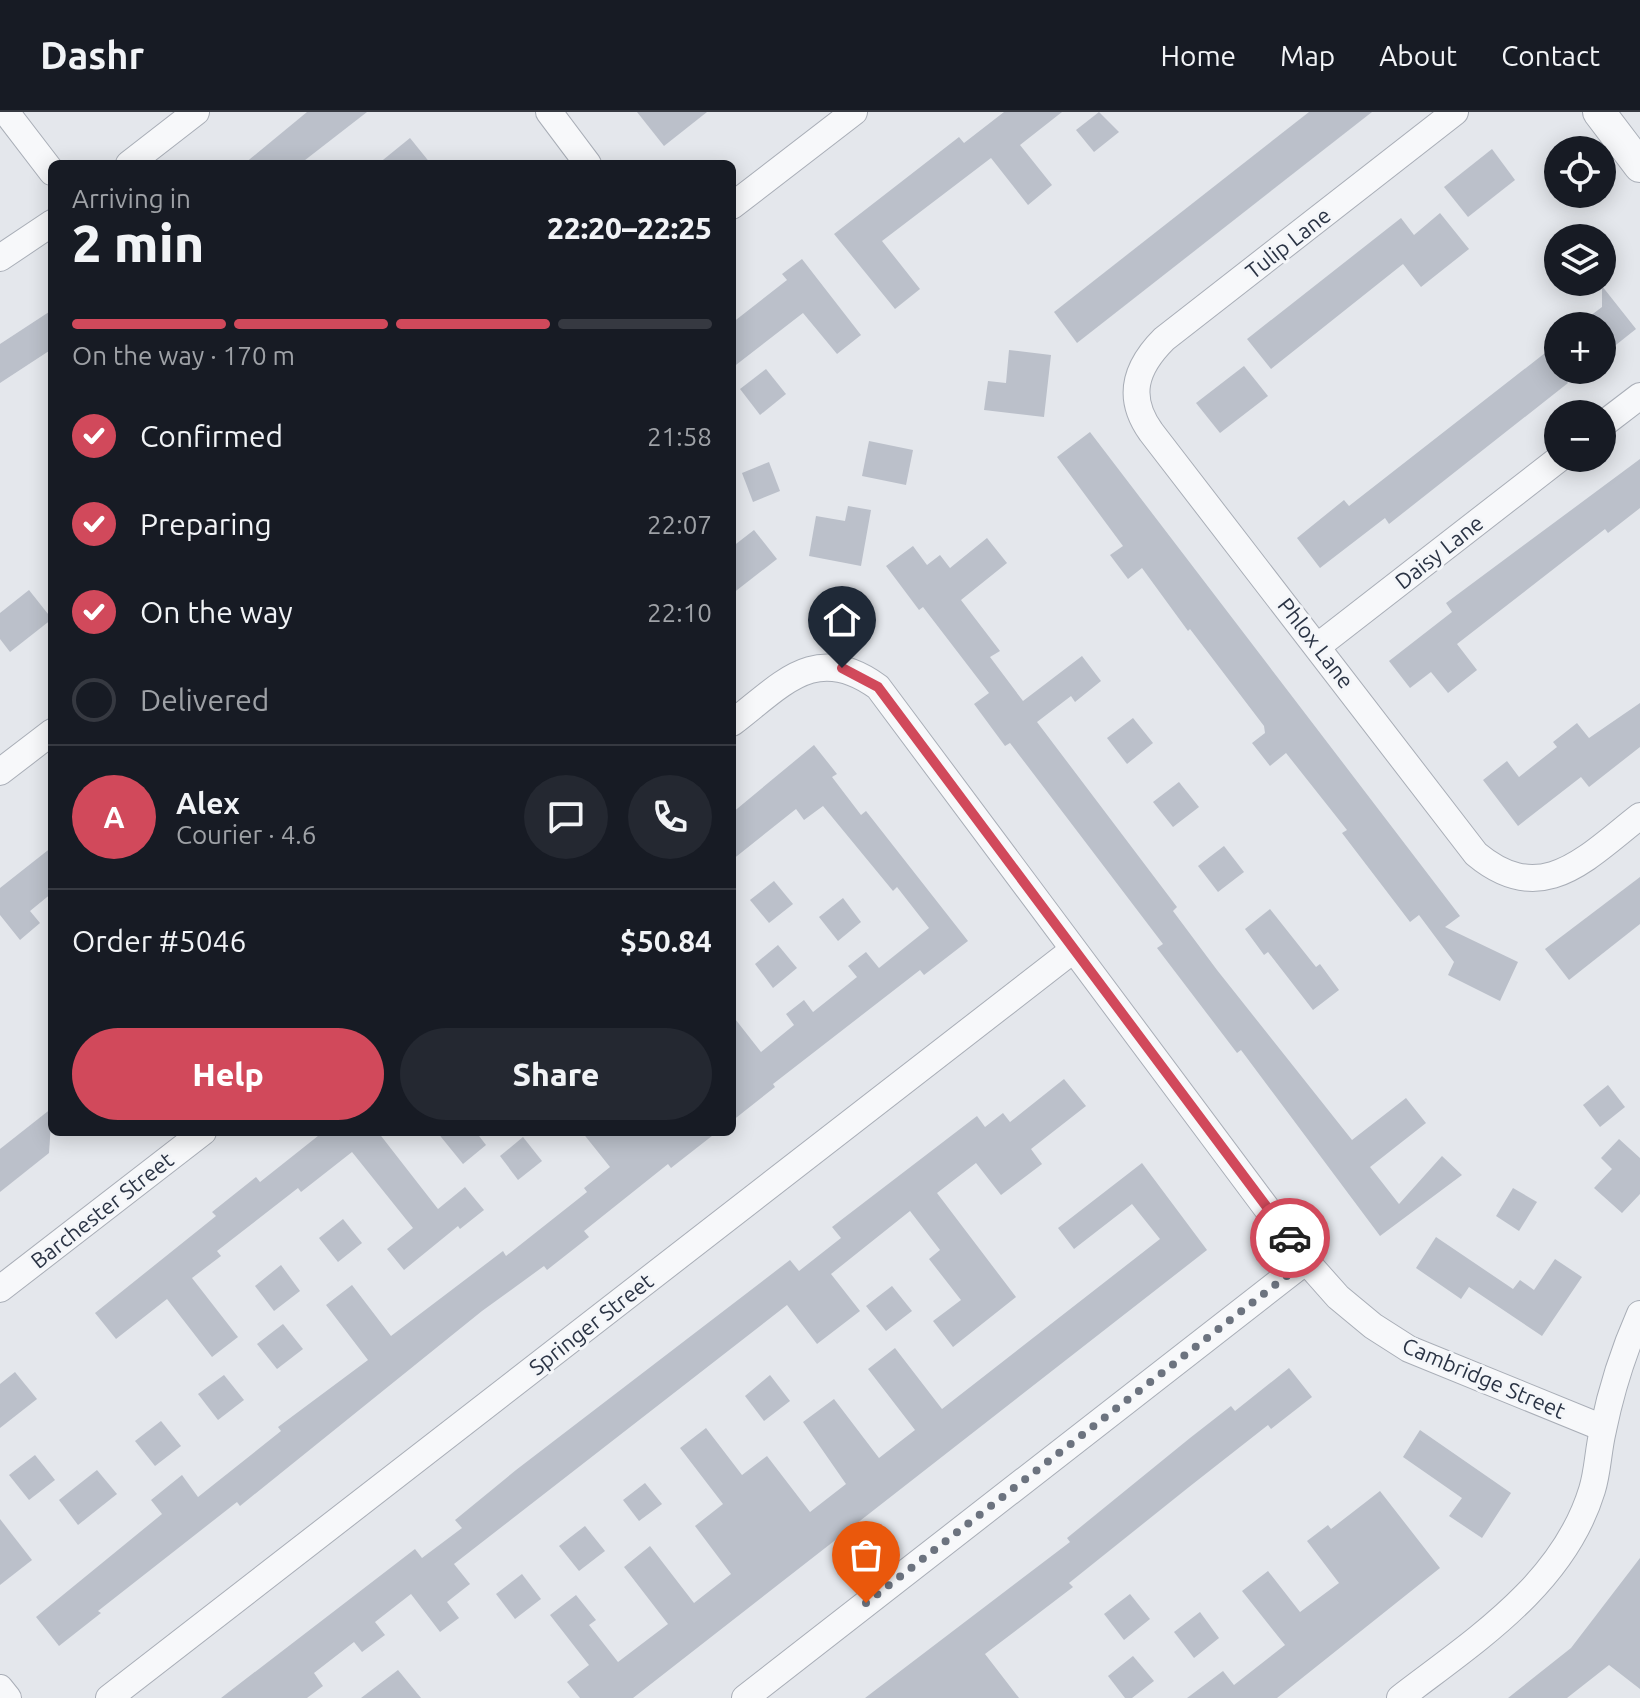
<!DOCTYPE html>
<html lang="en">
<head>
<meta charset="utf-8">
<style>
  body { margin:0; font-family:Ubuntu,sans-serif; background:#242831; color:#f1f3f6; height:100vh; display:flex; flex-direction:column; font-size:30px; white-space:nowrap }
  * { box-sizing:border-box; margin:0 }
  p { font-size:26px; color:#9ea1a6 }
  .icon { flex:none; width:44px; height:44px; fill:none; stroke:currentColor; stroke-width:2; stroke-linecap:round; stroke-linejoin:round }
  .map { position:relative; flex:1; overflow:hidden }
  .drawer { position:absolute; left:48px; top:48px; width:688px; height:976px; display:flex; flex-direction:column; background:#171b24; border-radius:12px; box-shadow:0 4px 20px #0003 }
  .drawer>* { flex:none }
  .tools { position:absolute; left:1544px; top:24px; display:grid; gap:16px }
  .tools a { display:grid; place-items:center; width:72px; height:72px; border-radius:50%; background:#171b24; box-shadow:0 4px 20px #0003; font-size:40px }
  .pin { position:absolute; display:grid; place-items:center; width:68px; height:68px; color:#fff; margin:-82px -34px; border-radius:50% 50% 50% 0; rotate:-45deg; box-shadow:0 0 8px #0007 }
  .pin .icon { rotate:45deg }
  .courier { position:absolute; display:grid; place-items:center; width:80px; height:80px; margin:-40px; border:6px solid #d1495b; border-radius:50%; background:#fff; color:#222; box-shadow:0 2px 10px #0007 }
  .headline em { font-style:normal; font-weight:800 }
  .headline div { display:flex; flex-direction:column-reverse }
  .headline { display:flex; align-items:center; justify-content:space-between; height:136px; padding:0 24px }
  h1 { font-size:52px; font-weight:800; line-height:60px }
  .bar { display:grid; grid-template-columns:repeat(4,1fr); gap:12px 8px; align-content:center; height:96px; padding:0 24px }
  .bar i { height:10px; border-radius:6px; background:#363941 }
  .bar .current { background:#d1495b }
  .bar p { grid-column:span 4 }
  .line { display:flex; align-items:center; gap:20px; padding:0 24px; border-top:2px solid #363941 }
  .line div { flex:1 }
  .round { display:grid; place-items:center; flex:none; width:84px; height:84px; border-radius:42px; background:#242831 }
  ol { padding:0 24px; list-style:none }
  li { display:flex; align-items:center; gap:24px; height:88px }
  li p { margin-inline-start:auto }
  li .icon { padding:8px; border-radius:50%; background:#d1495b; color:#fff; stroke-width:4 }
  li:last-child { color:#9ea1a6 }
  li i { width:44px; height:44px; border:4px solid #363941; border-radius:50% }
  .action { display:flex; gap:16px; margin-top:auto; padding:16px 24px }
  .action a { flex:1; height:92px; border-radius:48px; background:#d1495b; color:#fff; font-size:32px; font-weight:800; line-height:92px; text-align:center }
  .action a+a { background:#242831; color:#f1f3f6 }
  header { display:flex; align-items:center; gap:48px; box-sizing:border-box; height:112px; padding:0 40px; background:#171b24; border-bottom:2px solid #363941 }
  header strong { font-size:38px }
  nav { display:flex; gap:44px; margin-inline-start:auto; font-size:28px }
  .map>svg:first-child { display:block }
  .building { fill:#bbc0ca }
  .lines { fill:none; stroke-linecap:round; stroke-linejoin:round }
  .minor-casing { stroke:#a9aeb7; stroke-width:28 }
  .tertiary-casing { stroke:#a9aeb7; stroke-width:34 }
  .minor { stroke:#f7f8fa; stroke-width:26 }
  .tertiary { stroke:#f7f8fa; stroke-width:32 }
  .done { stroke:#6c737f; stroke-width:8; stroke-dasharray:0 14.4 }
  .route { stroke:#d1495b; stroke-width:10 }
  .labels { text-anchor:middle; stroke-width:6; stroke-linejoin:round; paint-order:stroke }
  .street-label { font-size:22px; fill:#2b3445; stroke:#f4f6f9 }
</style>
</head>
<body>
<header>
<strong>Dashr</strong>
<nav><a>Home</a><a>Map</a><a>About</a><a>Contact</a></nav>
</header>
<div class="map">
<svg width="1640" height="1586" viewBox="0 0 1640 1586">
  <rect width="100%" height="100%" fill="#e4e7ec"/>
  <!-- building -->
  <g class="building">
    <polygon points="307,0 367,0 300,52 244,52"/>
    <polygon points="637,0 707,0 664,34"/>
    <polygon points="1004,0 1062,0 1020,33 1052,73 1028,93 991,46 882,129 920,177 895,197 834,122 959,25 964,31"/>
    <polygon points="1099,0 1119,20 1094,40 1076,18"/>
    <polygon points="1309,0 1372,0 1077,231 1054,200"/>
    <polygon points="410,26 431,52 378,52"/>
    <polygon points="1492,37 1515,68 1468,105 1444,75"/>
    <polygon points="1440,101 1469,137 1421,175 1403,152 1271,257 1247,227 1401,106 1414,123"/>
    <polygon points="802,147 861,223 837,242 803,201 732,256 732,211 787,168 782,162"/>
    <polygon points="1602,174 1636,217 1602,244 1602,214 1577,214 1602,195"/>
    <polygon points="52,198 52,237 0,271 0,232"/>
    <polygon points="1009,238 1051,243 1044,305 984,298 988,269 1006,271"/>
    <polygon points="1545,241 1568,271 1389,412 1385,406 1320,456 1297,426 1344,388 1349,394"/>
    <polygon points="1244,254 1268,284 1220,321 1196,291"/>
    <polygon points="766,257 786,282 760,303 740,277"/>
    <polygon points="1090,320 1460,804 1445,815 1518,850 1500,889 1448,863 1454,850 1419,803 1410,810 1342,721 1347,718 1286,641 1270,654 1252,631 1265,621 1264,614 1190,517 1188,519 1142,456 1128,467 1110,443 1123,434 1057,345"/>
    <polygon points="869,329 913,338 906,373 862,364"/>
    <polygon points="1640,347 1640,396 1608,421 1605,417 1457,532 1477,558 1448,581 1431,560 1410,576 1389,549 1452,500 1446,491"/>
    <polygon points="769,350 780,379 753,390 742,361"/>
    <polygon points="848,394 871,398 861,454 809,444 816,404 845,409"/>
    <polygon points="754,418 777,447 732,482 732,435"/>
    <polygon points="987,426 1007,451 961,488 1000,539 990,545 1023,589 1082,544 1101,569 1075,590 1071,584 1037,610 1177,795 1173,799 1217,858 1352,1028 1406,986 1426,1011 1370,1055 1399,1092 1442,1044 1462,1063 1380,1124 1241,938 1237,941 1157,836 1163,832 1010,631 1005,634 974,592 989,581 923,495 919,498 886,454 913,434 927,453 940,443 950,456"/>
    <polygon points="29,478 52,507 10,540 0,527 0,501"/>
    <polygon points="1640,591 1640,635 1589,675 1581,665 1518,714 1483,668 1507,649 1519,665 1557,635 1553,630 1577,611 1589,626"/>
    <polygon points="1133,606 1153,631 1127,652 1107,626"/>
    <polygon points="814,633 837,662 832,665 861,703 866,699 968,829 924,863 920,858 773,972 775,975 732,1009 732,903 761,940 794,913 786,902 804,888 813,900 857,865 848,854 866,840 879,856 929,816 897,775 893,779 823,694 804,708 796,697 732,748 732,701"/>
    <polygon points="1179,670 1199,695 1173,715 1153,690"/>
    <polygon points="1224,734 1244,760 1218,780 1198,754"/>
    <polygon points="52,735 52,781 30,799 40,811 20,828 0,803 0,776"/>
    <polygon points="1640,765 1640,812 1569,868 1545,837"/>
    <polygon points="774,769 793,792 769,811 750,788"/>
    <polygon points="843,786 861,810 838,829 819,805"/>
    <polygon points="1270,797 1316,855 1320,852 1339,878 1313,898 1268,840 1264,843 1245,817"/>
    <polygon points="778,833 797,856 773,876 755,852"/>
    <polygon points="1064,967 1086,994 1031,1037 1042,1052 1001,1083 976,1051 937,1081 1016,1185 953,1235 933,1209 961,1188 929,1147 940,1138 910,1099 831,1162 860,1199 817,1232 787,1193 454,1452 470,1472 447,1490 459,1506 440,1520 411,1482 375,1510 385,1523 362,1540 354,1530 314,1561 323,1574 307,1586 221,1586 415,1437 422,1446 462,1416 455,1408 516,1358 790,1148 799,1159 841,1126 832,1115 977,1004 985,1015 1003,1001 1010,1010"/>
    <polygon points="1608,973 1625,995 1600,1015 1583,993"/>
    <polygon points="52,996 49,1041 0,1080 0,1037"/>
    <polygon points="323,1020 378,1020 438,1097 465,1075 484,1098 460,1117 458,1114 404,1158 387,1137 413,1116 352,1040 301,1080 298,1076 217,1139 221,1144 192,1166 238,1225 212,1245 167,1187 116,1227 95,1201 216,1104 212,1100 256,1065 260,1070"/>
    <polygon points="437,1020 476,1020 486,1033 463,1052"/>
    <polygon points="582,1020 717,1020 671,1056 668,1052 584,1119 589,1125 547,1158 544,1154 482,1199 240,1394 237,1390 98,1499 101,1501 59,1534 36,1505 162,1402 151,1388 182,1363 198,1385 281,1319 278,1315 368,1248 326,1193 352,1173 391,1224 503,1139 506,1144 587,1080 584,1076 610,1055"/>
    <polygon points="523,1025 542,1049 518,1068 500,1044"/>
    <polygon points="1619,1027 1640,1046 1640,1082 1622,1101 1594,1076 1612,1057 1601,1046"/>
    <polygon points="1142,1051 1207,1138 633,1586 580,1586 567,1570 589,1553 550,1503 576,1483 596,1508 589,1513 618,1550 668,1512 624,1455 650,1434 694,1491 731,1462 695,1414 723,1392 680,1336 706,1316 742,1363 767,1344 810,1400 846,1372 803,1310 834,1287 879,1346 915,1318 868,1257 895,1236 942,1297 1160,1127 1132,1092 1074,1137 1058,1116"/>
    <polygon points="1513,1076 1537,1090 1519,1119 1496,1104"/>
    <polygon points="343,1107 362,1131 338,1150 319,1126"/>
    <polygon points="1436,1125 1513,1177 1520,1168 1534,1178 1555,1147 1582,1165 1542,1224 1469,1175 1461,1187 1416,1156"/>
    <polygon points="281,1153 300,1179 274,1199 255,1174"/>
    <polygon points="892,1174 912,1199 886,1219 866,1194"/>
    <polygon points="283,1212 303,1237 277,1257 257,1232"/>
    <polygon points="1289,1256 1312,1285 1271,1317 1268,1313 1189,1375 1069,1471 1073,1475 985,1542 1019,1586 865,1586 1070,1430 1067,1426 1190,1326 1231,1294 1235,1299"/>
    <polygon points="15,1260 37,1287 0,1316 0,1272"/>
    <polygon points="224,1263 244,1288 218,1308 198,1282"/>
    <polygon points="770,1263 790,1289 764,1309 745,1284"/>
    <polygon points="161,1309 181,1334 155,1354 135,1329"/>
    <polygon points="1420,1318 1511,1381 1482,1426 1449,1404 1462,1386 1403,1345"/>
    <polygon points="35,1343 55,1368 29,1388 9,1363"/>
    <polygon points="97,1358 117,1382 78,1413 59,1388"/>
    <polygon points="645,1371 662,1392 639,1409 623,1388"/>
    <polygon points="1380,1379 1440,1456 1277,1586 1187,1586 1223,1559 1234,1573 1285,1533 1242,1479 1268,1459 1300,1500 1339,1471 1307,1429 1328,1413 1331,1417"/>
    <polygon points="0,1407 32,1448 0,1473"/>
    <polygon points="585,1414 605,1439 579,1459 559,1434"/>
    <polygon points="1640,1446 1640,1577 1609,1553 1567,1586 1508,1586 1571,1536"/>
    <polygon points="522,1462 541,1487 515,1507 496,1482"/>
    <polygon points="1130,1482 1150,1507 1124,1528 1104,1502"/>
    <polygon points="1200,1500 1219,1526 1194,1546 1174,1520"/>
    <polygon points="1133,1544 1154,1569 1132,1586 1125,1586 1108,1564"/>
    <polygon points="398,1558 421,1586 361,1586"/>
  </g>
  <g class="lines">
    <!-- minor casing -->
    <g class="minor-casing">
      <g id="minor">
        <polyline points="6,0 52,60"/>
        <polyline points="549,0 588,52"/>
        <path d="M1455,0L1164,227C1135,256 1126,285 1151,320L1476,742C1542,797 1586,746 1640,704"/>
        <polyline points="129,52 196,0"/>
        <polyline points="732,94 854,0"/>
        <polyline points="0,146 52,111"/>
        <polyline points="1602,313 1640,284"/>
        <polyline points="1318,534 1560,346"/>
        <path d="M732,611C781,574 815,529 878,575L1306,1149L1338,1185L1373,1214L1409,1237L1603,1316"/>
        <polyline points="0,660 52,620"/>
        <polyline points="0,1177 203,1020"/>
        <polyline points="0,1576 8,1586"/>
        <polyline points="109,1586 1073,838"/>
        <polyline points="745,1586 1306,1149"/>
        <path d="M1400,1586C1474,1529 1563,1473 1592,1378C1598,1359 1598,1338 1603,1318C1611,1279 1624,1238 1640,1202"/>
      </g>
    </g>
    <!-- tertiary casing -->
    <g class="tertiary-casing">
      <polyline id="tertiary" points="1599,0 1640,54"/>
    </g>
    <!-- minor -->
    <use href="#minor" class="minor"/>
    <!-- tertiary -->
    <use href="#tertiary" class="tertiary"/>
  </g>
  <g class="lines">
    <!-- done -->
    <polyline class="done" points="866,1491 1306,1149 1290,1126"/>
    <!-- route -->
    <polyline class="route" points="842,556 878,575 1290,1126"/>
  </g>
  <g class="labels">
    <!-- street labels -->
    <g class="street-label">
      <text transform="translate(1288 131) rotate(-38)" y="8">Tulip Lane</text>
      <text transform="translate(1439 440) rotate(-38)" y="8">Daisy Lane</text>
      <text transform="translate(1316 531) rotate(52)" y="8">Phlox Lane</text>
      <text transform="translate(102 1098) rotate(-38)" y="8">Barchester Street</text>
      <text transform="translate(591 1212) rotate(-38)" y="8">Springer Street</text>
      <text transform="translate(1484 1266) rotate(23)" y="8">Cambridge Street</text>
    </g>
  </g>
</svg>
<div class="tools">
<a><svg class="icon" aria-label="locate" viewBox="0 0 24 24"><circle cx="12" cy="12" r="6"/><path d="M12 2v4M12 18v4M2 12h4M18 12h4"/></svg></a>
<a><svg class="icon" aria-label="layers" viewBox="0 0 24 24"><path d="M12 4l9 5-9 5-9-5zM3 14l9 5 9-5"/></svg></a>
<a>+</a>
<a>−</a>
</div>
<div class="pin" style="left:866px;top:1491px;background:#ea580c"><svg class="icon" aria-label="bag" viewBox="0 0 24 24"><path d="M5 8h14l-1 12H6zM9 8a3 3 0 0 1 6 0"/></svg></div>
<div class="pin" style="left:842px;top:556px;background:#1f2937"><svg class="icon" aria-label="home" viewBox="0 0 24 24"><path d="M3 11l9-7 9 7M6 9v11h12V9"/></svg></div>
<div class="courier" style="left:1290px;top:1126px"><svg class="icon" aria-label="car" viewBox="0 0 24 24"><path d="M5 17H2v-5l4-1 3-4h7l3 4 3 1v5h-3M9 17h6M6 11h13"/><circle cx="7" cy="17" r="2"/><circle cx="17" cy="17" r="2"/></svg></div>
<section class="drawer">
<div class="headline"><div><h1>2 min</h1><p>Arriving in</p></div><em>22:20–22:25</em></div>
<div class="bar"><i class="current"></i><i class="current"></i><i class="current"></i><i></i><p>On the way · 170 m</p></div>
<ol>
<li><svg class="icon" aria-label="check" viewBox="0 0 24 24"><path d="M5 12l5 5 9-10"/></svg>Confirmed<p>21:58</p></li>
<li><svg class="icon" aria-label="check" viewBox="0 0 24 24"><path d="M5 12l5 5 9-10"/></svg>Preparing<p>22:07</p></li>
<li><svg class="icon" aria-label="check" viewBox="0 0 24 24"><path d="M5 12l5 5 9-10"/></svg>On the way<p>22:10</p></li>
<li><i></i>Delivered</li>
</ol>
<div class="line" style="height:144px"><b class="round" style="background:#d1495b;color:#fff">A</b><div><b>Alex</b><p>Courier · 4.6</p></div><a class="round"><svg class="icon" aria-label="chat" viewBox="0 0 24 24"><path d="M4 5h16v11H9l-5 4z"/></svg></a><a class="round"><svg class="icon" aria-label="phone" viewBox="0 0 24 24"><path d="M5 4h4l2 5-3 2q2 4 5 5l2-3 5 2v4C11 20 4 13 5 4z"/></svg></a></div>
<div class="line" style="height:104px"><div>Order #5046</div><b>$50.84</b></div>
<div class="action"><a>Help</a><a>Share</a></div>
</section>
</div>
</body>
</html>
